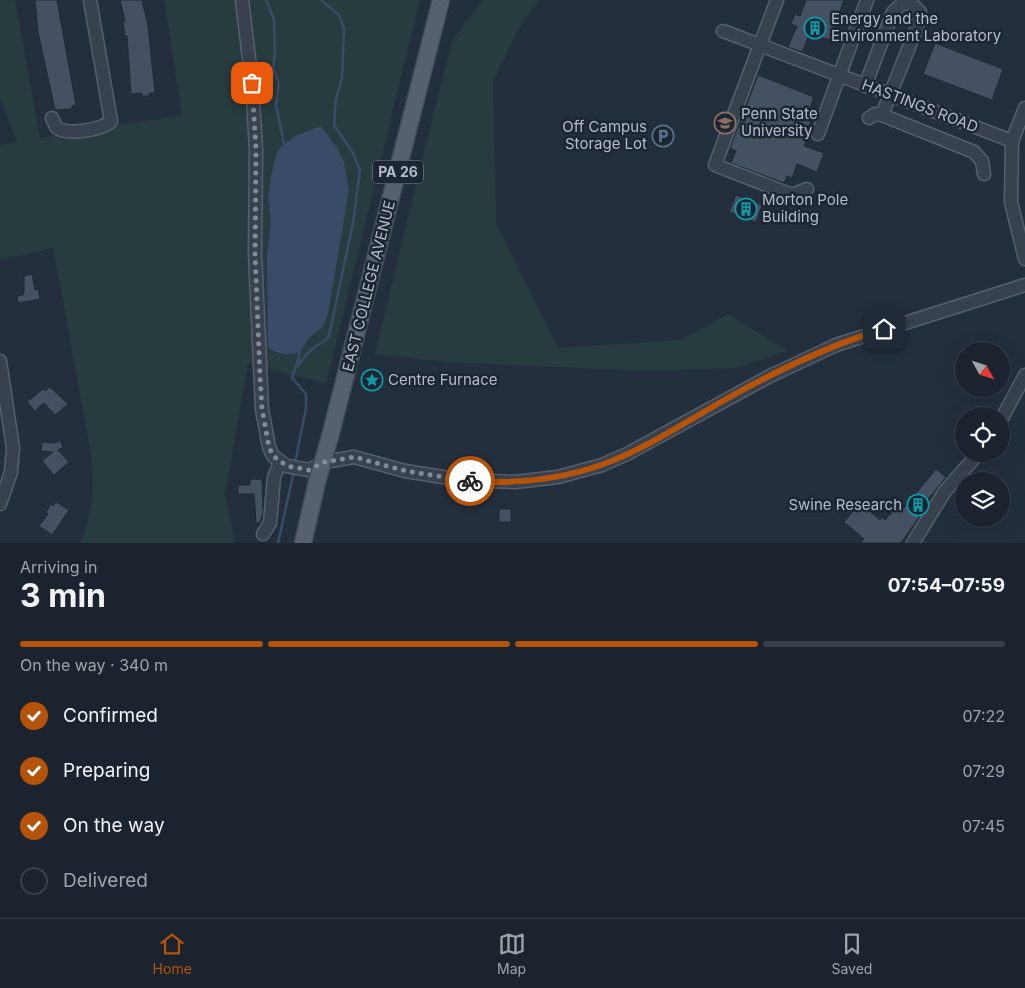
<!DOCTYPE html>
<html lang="en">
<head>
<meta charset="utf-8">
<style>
  body { margin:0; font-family:Inter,sans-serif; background:#242b36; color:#f1f3f6; height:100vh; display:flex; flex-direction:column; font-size:19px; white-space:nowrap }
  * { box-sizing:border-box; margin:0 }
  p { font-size:16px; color:#a0a4aa }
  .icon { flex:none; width:28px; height:28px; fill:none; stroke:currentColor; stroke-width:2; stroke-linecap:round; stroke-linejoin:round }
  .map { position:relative; height:543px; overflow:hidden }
  .sheet { display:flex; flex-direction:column; background:#1b232e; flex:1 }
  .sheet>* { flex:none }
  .needle { width:32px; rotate:130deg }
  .buttons { position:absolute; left:955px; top:342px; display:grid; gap:10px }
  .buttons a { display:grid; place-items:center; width:55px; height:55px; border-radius:50%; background:#1b232e; box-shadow:0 5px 20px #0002,0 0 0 1px #39404a; font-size:25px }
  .pin { position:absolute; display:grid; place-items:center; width:42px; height:42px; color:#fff; margin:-21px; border-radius:10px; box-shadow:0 2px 8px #0006 }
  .courier { position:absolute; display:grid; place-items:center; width:50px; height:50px; margin:-25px; border:4px solid #b45309; border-radius:50%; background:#fff; color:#222; box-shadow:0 1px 6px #0007 }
  .summary em { font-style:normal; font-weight:700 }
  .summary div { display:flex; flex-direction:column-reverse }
  .summary { display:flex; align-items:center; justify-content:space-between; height:85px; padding:0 20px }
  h1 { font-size:32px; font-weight:700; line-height:38px }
  .bar { display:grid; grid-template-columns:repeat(4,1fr); gap:8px 5px; align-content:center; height:60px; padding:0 20px }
  .bar i { height:6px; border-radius:4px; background:#39404a }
  .bar .current { background:#b45309 }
  .bar p { grid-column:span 4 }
  ol { padding:0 20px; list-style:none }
  li { display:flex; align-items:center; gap:15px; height:55px }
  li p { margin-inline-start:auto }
  li .icon { padding:5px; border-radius:50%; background:#b45309; color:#fff; stroke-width:4 }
  li:last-child { color:#a0a4aa }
  li i { width:28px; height:28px; border:2px solid #39404a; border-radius:50% }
  .menu { display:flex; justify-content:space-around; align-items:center; height:70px; border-top:1px solid #39404a; background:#1b232e; font-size:14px; color:#a0a4aa }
  .menu a { display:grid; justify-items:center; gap:2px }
  .menu .current { color:#b45309 }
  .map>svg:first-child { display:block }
  .green { fill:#263c3f; fill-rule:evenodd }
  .water { fill:#394c67 }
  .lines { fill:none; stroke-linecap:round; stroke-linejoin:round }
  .stream { stroke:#394c67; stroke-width:2.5 }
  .building { fill:#455162; stroke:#1f2835 }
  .minor-casing { stroke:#565f6c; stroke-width:15 }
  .major-casing { stroke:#414a57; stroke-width:19 }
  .minor { stroke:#38414e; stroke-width:12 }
  .major { stroke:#56606e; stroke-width:16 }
  .done { stroke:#828b98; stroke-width:5; stroke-dasharray:0 9 }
  .route { stroke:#b45309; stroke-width:6 }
  .labels { text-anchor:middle; stroke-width:5; stroke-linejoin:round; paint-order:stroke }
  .shield { fill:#1d2633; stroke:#878f9c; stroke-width:1 }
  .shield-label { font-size:14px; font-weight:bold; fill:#b4bcc9 }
  .poi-label { font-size:15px; fill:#b4bcc9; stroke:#1d2633; text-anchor:start }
  .street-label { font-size:15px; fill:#b4bcc9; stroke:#1d2633 }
</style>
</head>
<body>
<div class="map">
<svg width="1025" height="543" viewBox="0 0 1025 543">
  <rect width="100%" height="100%" fill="#242f3e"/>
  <!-- green -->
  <g class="green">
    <path d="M0,0H15L40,138L182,115L164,0H420L326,384L248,364L225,495L235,543H80C94,509 94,490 91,454L53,248L0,260V145L17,142L0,98ZM321,126L338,149L344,162L349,190L328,315L323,327L308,339L300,353L282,354L274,352L267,253L271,222L268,195L297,135Z"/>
    <polygon points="483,0 539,0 519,28 493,81 496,223 558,348 681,340 728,314 788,351 735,368 646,371 446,362 375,354 434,111 453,39"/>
  </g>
  <!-- water -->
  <path class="water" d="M321,126L338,149L344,162L349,190L328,315L323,327L308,339L300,353C288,354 278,356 268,347L267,253L271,222L268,195L274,162L278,150L284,144L297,135Z"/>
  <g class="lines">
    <!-- stream -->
    <g class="stream">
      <polyline points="266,0 274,19 275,52 273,68 279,84 276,105 284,144"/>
      <path d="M298,366C302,360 306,354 312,349C318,344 324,343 329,336L353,223L360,170L353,153L334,125L336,99L342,78L344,29L339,15L321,0"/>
      <path d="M295,463L306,408V394L292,378C294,369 298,363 300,353"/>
      <polyline points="278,543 294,471"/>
    </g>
  </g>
  <!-- building -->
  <g class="building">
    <polygon points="35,0 57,0 76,105 72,106 72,109 55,110 38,32"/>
    <polygon points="120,0 142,0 148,26 155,93 149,93 150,96 142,96 142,93 131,94 127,36 125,36 123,21 125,21"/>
    <polygon points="806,0 844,0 834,28 838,31 835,40 822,38 824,34 811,30 802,52 788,47 797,26 791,24 795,14 800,16"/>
    <polygon points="935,43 1003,69 992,100 923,74"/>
    <polygon points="758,75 814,97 806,118 811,120 808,129 811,129 804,146 824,153 817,172 797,164 792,178 787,176 784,183 731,163 736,151 730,148"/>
    <polygon points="736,195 762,205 756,222 729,212"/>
    <polygon points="32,274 35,290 38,289 40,299 18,303 17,296 23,295 24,292 24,276"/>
    <polygon points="50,387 68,404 55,415 44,403 35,411 27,402 43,389 45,391"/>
    <polygon points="60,440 63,447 58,450 69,462 54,475 42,461 53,452 41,451 42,442 55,443"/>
    <polygon points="936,469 946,477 921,508 924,510 901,543 860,543 864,539 844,522 860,503 880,520 882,517 885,520 899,504 904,508"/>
    <polygon points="250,479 262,479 263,512 260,523 256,523 254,494 238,494 238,485 250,485"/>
    <polygon points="56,502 69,510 52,535 39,526 48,514 46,512 51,504 53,506"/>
    <rect x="499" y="509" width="12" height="13"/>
  </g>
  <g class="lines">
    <!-- minor casing -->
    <g class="minor-casing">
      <g id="minor">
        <polyline points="242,0 252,83 256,150 255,253 262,409 269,447 273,456 287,466 309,470 324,462 354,457 405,471 462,480 515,482 558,477 602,465 627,454 770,376 836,345 1025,285"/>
        <polyline points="777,0 760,45 1012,141 1011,202 1025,259"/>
        <polyline points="723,31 760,45 715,165 792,195 807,189"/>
        <polyline points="865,86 893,12 903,3 912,4 920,12 919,22 882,115"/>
        <path d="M52,118L56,127C64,136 103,130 111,121L90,0"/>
        <polyline points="869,118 875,114 882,115 974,152 982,161 984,174"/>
        <polyline points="818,134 867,0"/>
        <polyline points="1012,141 1025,108"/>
        <polyline points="0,361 13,448 11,472 0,504"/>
        <polyline points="1001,420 1025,375"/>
        <polyline points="263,534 270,523 274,477 280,463"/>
        <polyline points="913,543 945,491 978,454"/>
      </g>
    </g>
    <!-- major casing -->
    <g class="major-casing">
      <polyline id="major" points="303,543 317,482 331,433 441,0"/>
    </g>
    <!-- minor -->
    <use href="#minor" class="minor"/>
    <!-- major -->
    <use href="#major" class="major"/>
  </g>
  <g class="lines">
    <!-- done -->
    <polyline class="done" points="252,83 256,150 255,253 260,376 262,409 269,447 273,456 287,466 309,470 324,462 354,457 406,471 470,481"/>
    <!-- route -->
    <path class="route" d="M470,481C514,484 558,480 601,465C646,449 687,421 728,398C778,370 829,345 884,329"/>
  </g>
  <!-- icons -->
  <defs>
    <g id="building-ring" transform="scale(1.125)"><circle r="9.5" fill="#1d2633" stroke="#0f9aa8" stroke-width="1.5"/><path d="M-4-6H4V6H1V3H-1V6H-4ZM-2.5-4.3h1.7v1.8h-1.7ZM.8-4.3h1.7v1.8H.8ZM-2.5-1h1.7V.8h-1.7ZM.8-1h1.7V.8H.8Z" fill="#0f9aa8"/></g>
    <g id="university-ring" transform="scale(1.125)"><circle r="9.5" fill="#1d2633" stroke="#8d6e63" stroke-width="1.5"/><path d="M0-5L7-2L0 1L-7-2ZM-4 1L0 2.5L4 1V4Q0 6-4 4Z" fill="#8d6e63"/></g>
    <g id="parking-ring" transform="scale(1.125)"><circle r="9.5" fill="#1d2633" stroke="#5c6f8a" stroke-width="1.5"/><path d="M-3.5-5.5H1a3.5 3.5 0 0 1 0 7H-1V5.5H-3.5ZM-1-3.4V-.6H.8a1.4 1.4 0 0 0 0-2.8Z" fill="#5c6f8a"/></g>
    <g id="sight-ring" transform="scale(1.125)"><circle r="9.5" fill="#1d2633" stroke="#0f9aa8" stroke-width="1.5"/><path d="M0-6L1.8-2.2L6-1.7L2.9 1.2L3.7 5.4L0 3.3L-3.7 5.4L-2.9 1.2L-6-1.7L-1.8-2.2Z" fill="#0f9aa8"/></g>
  </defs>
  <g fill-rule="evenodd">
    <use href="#building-ring" x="815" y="28"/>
    <use href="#university-ring" x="725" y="123"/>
    <use href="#parking-ring" x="663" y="136"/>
    <use href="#building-ring" x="746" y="209"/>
    <use href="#sight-ring" x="372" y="380"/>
    <use href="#building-ring" x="918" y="505"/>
  </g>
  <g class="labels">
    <!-- shield labels -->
    <rect class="shield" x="373" y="160.5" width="50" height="23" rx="4"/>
    <g class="shield-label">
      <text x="398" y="177">PA 26</text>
    </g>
    <!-- poi labels -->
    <g class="poi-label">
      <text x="831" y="24">Energy and the<tspan x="831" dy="17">Environment Laboratory</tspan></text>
      <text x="741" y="119">Penn State<tspan x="741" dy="17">University</tspan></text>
      <text x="647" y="132" text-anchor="end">Off Campus<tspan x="647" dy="17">Storage Lot</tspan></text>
      <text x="762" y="205">Morton Pole<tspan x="762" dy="17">Building</tspan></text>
      <text x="388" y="385">Centre Furnace</text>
      <text x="902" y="510" text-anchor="end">Swine Research</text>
    </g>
    <!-- street labels -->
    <g class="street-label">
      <text transform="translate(920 106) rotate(21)" y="5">HASTINGS ROAD</text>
      <text transform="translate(369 286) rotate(-76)" y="5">EAST COLLEGE AVENUE</text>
    </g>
  </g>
</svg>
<div class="buttons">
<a><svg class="needle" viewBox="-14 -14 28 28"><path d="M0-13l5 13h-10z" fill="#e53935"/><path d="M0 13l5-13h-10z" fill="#a0a4aa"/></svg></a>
<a><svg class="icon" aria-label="locate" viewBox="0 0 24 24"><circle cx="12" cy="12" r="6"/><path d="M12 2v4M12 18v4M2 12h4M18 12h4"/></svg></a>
<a><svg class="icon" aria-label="layers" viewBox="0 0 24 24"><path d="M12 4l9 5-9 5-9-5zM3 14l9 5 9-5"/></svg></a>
</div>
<div class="pin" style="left:252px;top:83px;background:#ea580c"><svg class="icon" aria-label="bag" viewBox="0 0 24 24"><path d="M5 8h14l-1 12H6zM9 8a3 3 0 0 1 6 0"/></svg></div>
<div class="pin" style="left:884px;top:329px;background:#1f2937"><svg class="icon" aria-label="home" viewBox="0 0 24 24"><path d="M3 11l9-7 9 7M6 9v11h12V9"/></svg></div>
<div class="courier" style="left:470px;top:481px"><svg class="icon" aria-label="bike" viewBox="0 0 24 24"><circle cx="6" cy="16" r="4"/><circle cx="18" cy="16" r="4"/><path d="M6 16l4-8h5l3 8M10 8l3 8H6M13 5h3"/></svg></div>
</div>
<section class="sheet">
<div class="summary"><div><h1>3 min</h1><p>Arriving in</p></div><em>07:54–07:59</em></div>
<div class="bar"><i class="current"></i><i class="current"></i><i class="current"></i><i></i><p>On the way · 340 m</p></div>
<ol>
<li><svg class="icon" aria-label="check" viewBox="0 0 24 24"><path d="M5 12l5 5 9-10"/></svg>Confirmed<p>07:22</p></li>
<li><svg class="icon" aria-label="check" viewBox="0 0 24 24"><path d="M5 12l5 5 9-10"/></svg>Preparing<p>07:29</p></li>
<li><svg class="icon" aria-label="check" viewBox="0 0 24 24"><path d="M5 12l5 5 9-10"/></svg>On the way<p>07:45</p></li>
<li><i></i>Delivered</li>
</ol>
</section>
<nav class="menu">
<a class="current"><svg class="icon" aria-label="home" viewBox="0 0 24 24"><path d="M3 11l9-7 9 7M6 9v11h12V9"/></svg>Home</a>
<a><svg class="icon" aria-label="map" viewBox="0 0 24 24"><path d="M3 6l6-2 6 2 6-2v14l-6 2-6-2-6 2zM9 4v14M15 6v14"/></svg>Map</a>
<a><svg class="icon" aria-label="saved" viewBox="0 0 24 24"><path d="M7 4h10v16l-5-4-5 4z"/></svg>Saved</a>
</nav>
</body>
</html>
